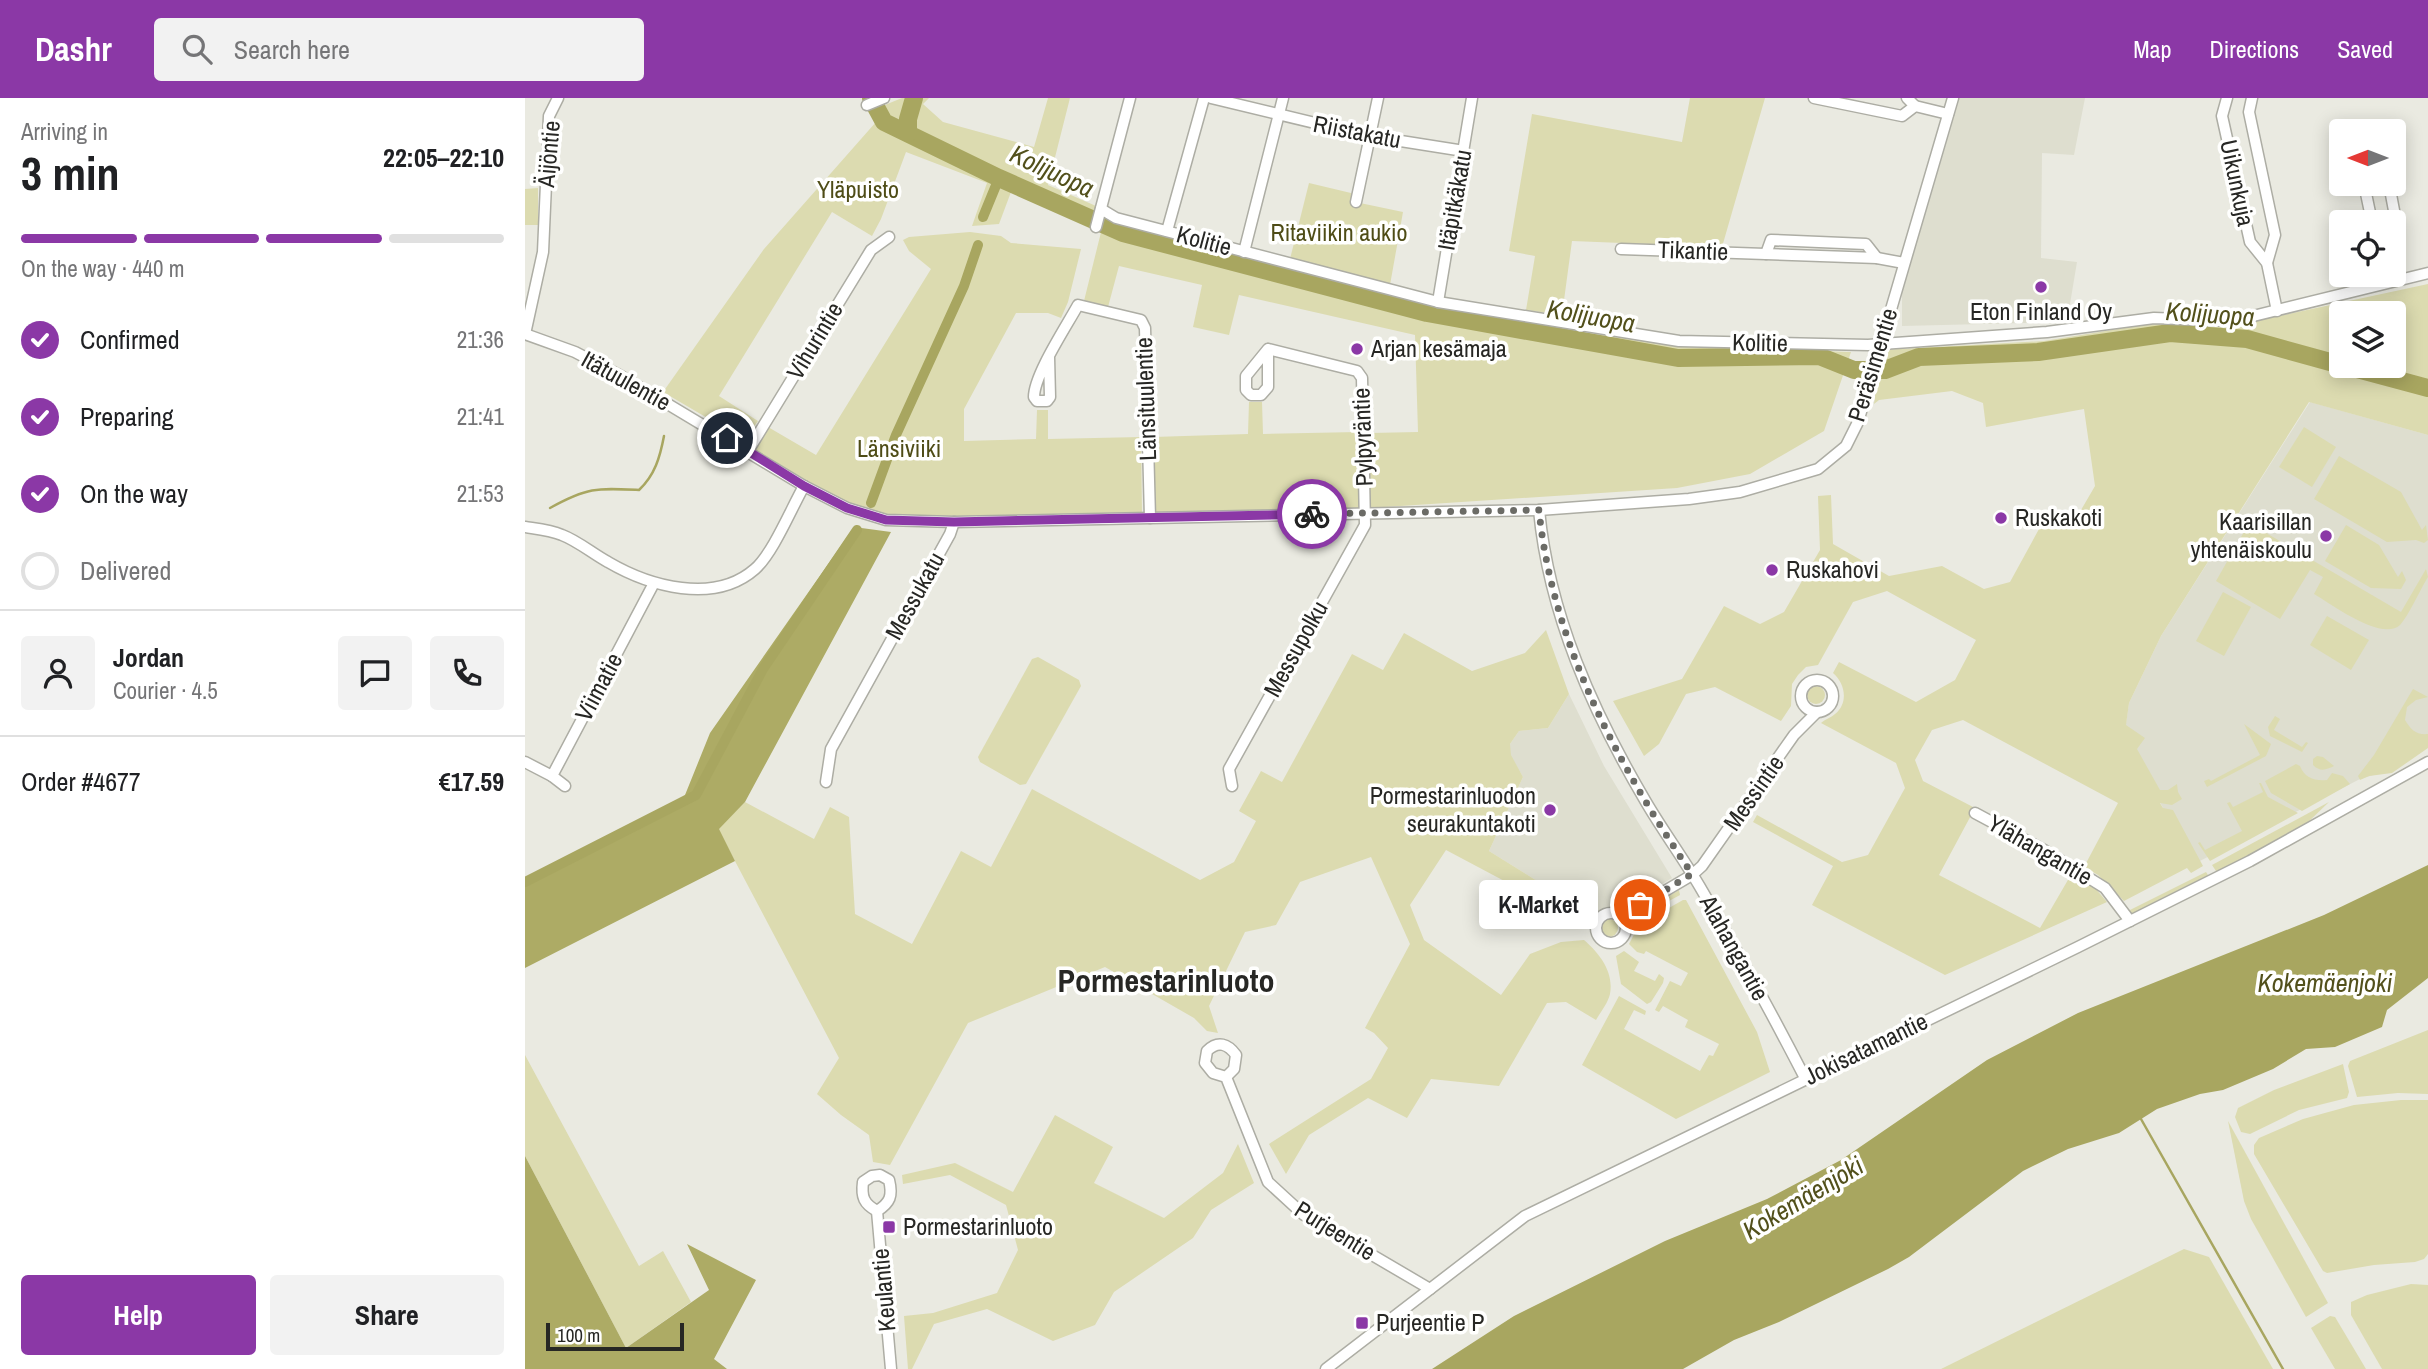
<!DOCTYPE html>
<html lang="en">
<head>
<meta charset="utf-8">
<style>
  body { margin:0; font-family:"Archivo Narrow",sans-serif; background:#f2f2f2; color:#202124; height:100vh; display:flex; flex-direction:column; font-size:26px; white-space:nowrap }
  * { box-sizing:border-box; margin:0 }
  p { font-size:23px; color:#757577 }
  .icon { flex:none; width:38px; height:38px; fill:none; stroke:currentColor; stroke-width:2; stroke-linecap:round; stroke-linejoin:round }
  .map { position:relative; flex:1; overflow:hidden }
  .sheet { display:flex; flex-direction:column; background:#fff; width:525px }
  .sheet>* { flex:none }
  .needle { width:46px; rotate:270deg }
  .controls { position:absolute; left:1804px; top:21px; display:grid; gap:14px }
  .controls a { display:grid; place-items:center; width:77px; height:77px; border-radius:7px; background:#fff; box-shadow:0 4px 18px #0003; font-size:35px }
  .scale { position:absolute; left:21px; bottom:18px; width:138px; box-sizing:border-box; padding-left:7px; border:4px solid #272724; border-top:0; font-size:19px; line-height:24px; white-space:nowrap; color:#272724; -webkit-text-stroke:5px #fffffe; paint-order:stroke }
  .pin { position:absolute; display:grid; place-items:center; width:60px; height:60px; color:#fff; margin:-30px; border:4px solid #fff; border-radius:50%; box-shadow:0 2px 7px #0007 }
  .courier { position:absolute; display:grid; place-items:center; width:70px; height:70px; margin:-35px; border:5px solid #8b38a6; border-radius:50%; background:#fff; color:#222; box-shadow:0 2px 9px #0007 }
  .bubble { position:absolute; height:49px; border-radius:7px; background:#fff; box-shadow:0 4px 18px #0003; font-size:23px; font-weight:800; line-height:49px; text-align:center }
  .head em { font-style:normal; font-weight:800 }
  .head div { display:flex; flex-direction:column-reverse }
  .head { display:flex; align-items:center; justify-content:space-between; height:119px; padding:0 21px }
  h1 { font-size:46px; font-weight:800; line-height:52px }
  .bar { display:grid; grid-template-columns:repeat(4,1fr); gap:10px 7px; align-content:center; height:84px; padding:0 21px }
  .bar i { height:9px; border-radius:5px; background:#e0e0e0 }
  .bar .active { background:#8b38a6 }
  .bar p { grid-column:span 4 }
  .line { display:flex; align-items:center; gap:18px; padding:0 21px; border-top:2px solid #e0e0e0 }
  .line div { flex:1 }
  .round { display:grid; place-items:center; flex:none; width:74px; height:74px; border-radius:7px; background:#f2f2f2 }
  ol { padding:0 21px; list-style:none }
  li { display:flex; align-items:center; gap:21px; height:77px }
  li p { margin-inline-start:auto }
  li .icon { padding:7px; border-radius:50%; background:#8b38a6; color:#fff; stroke-width:4 }
  li:last-child { color:#757577 }
  li i { width:38px; height:38px; border:4px solid #e0e0e0; border-radius:50% }
  .action { display:flex; gap:14px; margin-top:auto; padding:14px 21px }
  .action a { flex:1; height:80px; border-radius:7px; background:#8b38a6; color:#fff; font-size:28px; font-weight:800; line-height:80px; text-align:center }
  .action a+a { background:#f2f2f2; color:#202124 }
  header { display:flex; align-items:center; gap:42px; box-sizing:border-box; height:98px; padding:0 35px; background:#8b38a6; color:#fff }
  header strong { font-size:33px }
  nav { display:flex; gap:38px; margin-inline-start:auto; font-size:24px }
  .search { width:490px; height:63px; background:#f2f2f2; display:flex; align-items:center; gap:18px; box-sizing:border-box; padding:0 24px; border-radius:7px; color:#757577; font-size:26px }
  main { display:flex; flex:1; min-height:0 }
  .map>svg:first-child { display:block }
  .built { fill:#dedecf }
  .green { fill:#dcdbb0; fill-rule:evenodd }
  .forest { fill:#adab65 }
  .water { fill:#a8a660 }
  .lines { fill:none; stroke-linecap:round; stroke-linejoin:round }
  .stream { stroke:#a8a660; stroke-width:2.5 }
  .canal { stroke:#a8a660; stroke-width:10 }
  .river { stroke:#a8a660; stroke-width:18 }
  .minor-casing { stroke:#adada4; stroke-width:13 }
  .minor { stroke:#fff; stroke-width:10 }
  .done { stroke:#6b6b66; stroke-width:7; stroke-dasharray:0 12.6 }
  .route { stroke:#8b38a6; stroke-width:9 }
  .poi-dot { fill:#8b38a6; stroke:#fffffe; stroke-width:2.5 }
  .labels { text-anchor:middle; stroke-width:7; stroke-linejoin:round; paint-order:stroke }
  .street-label { font-size:24px; fill:#272724; stroke:#fffffe }
  .park-label { font-size:24px; fill:#4e4c16; stroke:#fffffe }
  .poi-label { font-size:24px; fill:#272724; stroke:#fffffe; text-anchor:start }
  .water-label { font-size:26px; font-style:italic; fill:#52501b; stroke:#fffffe }
  .district-label { font-size:32px; font-weight:bold; fill:#272724; stroke:#fffffe }
</style>
</head>
<body>
<header>
<strong>Dashr</strong>
<div class="search"><svg class="icon" aria-label="search" viewBox="0 0 24 24"><circle cx="10" cy="10" r="6"/><path d="M15 15l6 6"/></svg>Search here</div>
<nav><a>Map</a><a>Directions</a><a>Saved</a></nav>
</header>
<main>
<section class="sheet">
<div class="head"><div><h1>3 min</h1><p>Arriving in</p></div><em>22:05–22:10</em></div>
<div class="bar"><i class="active"></i><i class="active"></i><i class="active"></i><i></i><p>On the way · 440 m</p></div>
<ol>
<li><svg class="icon" aria-label="check" viewBox="0 0 24 24"><path d="M5 12l5 5 9-10"/></svg>Confirmed<p>21:36</p></li>
<li><svg class="icon" aria-label="check" viewBox="0 0 24 24"><path d="M5 12l5 5 9-10"/></svg>Preparing<p>21:41</p></li>
<li><svg class="icon" aria-label="check" viewBox="0 0 24 24"><path d="M5 12l5 5 9-10"/></svg>On the way<p>21:53</p></li>
<li><i></i>Delivered</li>
</ol>
<div class="line" style="height:126px"><a class="round"><svg class="icon" aria-label="person" viewBox="0 0 24 24"><circle cx="12" cy="8" r="4"/><path d="M4 21q1-7 8-7t8 7"/></svg></a><div><b>Jordan</b><p>Courier · 4.5</p></div><a class="round"><svg class="icon" aria-label="chat" viewBox="0 0 24 24"><path d="M4 5h16v11H9l-5 4z"/></svg></a><a class="round"><svg class="icon" aria-label="phone" viewBox="0 0 24 24"><path d="M5 4h4l2 5-3 2q2 4 5 5l2-3 5 2v4C11 20 4 13 5 4z"/></svg></a></div>
<div class="line" style="height:91px"><div>Order #4677</div><b>€17.59</b></div>
<div class="action"><a>Help</a><a>Share</a></div>
</section>
<div class="map">
<svg width="1903" height="1271" viewBox="0 0 1903 1271">
  <rect width="100%" height="100%" fill="#eaeae1"/>
  <!-- built -->
  <g class="built">
    <polygon points="1433,0 1560,0 1549,57 1517,55 1516,160 1552,164 1542,224 1377,228 1377,194"/>
    <polygon points="1785,304 1903,337 1903,648 1862,673 1835,681 1669,766 1599,639 1604,605 1636,538"/>
    <polygon points="1044,596 1079,668 1147,780 1096,811 1065,816 964,753 998,679 985,657 985,646 994,633 1023,630"/>
  </g>
  <!-- green -->
  <g class="green">
    <polygon points="377,0 404,0 398,6 418,24 509,49 523,0 545,0 523,87 571,108 564,123 486,94 474,126 447,128 462,85 381,54 356,121 347,138 307,114 194,298 233,323 220,342 138,294 239,151 351,24 345,13"/>
    <polygon points="1165,0 1240,0 1197,149 1047,143 1037,217 1001,212 1010,158 984,153 1007,16 1157,44"/>
    <polygon points="784,85 826,95 835,105 878,114 865,187 765,161"/>
    <polygon points="13,90 13,127 0,127 0,91"/>
    <polygon points="579,122 588,126 792,179 968,220 1159,249 1326,254 1299,333 1225,376 1152,390 845,410 845,335 893,334 890,237 714,197 704,237 668,229 677,187 594,168 583,209 559,203"/>
    <path d="M445,134L476,138L486,145L556,151L543,204L536,220L523,215H491L439,311V343L511,341L512,312H523V341L616,339L617,416L395,421C384,420 373,420 362,418C314,407 270,377 229,352L243,329L291,357L406,171L384,153L378,142L384,139Z"/>
    <path d="M1903,186V337L1784,304L1636,538L1604,605L1601,627L1620,640L1612,651L1635,692H1643L1652,686L1653,694L1657,701L1647,707L1635,705L1638,710L1648,712L1678,768L1666,775L1662,770L1599,803L1573,777L1559,769L1593,705L1438,622L1407,632L1390,662L1398,683L1450,710L1414,777L1515,830L1547,775L1570,790L1582,804L1420,877L1287,807L1308,768L1228,724L1232,717L1317,764L1343,757L1380,690L1371,665L1296,625C1300,621 1306,620 1310,616C1324,605 1320,585 1308,575L1314,564L1391,604L1430,582L1451,542L1362,493L1328,504L1293,567L1281,569L1273,577L1267,586L1266,608L1256,623L1190,589L1161,596L1134,646L1119,658L1088,603L1157,581L1199,508L1235,526L1259,514L1295,452L1293,398L1306,397L1308,446L1364,478L1417,468L1459,491L1485,484L1514,431L1556,412L1570,388L1559,311L1461,329L1458,305L1427,293L1354,302L1349,306L1356,252L1519,243L1630,225L1712,227ZM1816,215H1869V268H1816Z"/>
    <polygon points="724,304 737,304 738,336 833,334 835,411 630,416 628,339 723,336"/>
    <polygon points="1779,329 1811,349 1787,389 1754,369"/>
    <polygon points="1814,358 1876,394 1897,432 1901,427 1903,442 1899,445 1891,442 1862,444 1789,401"/>
    <path d="M1724,425L1876,514L1901,471L1903,479C1896,490 1883,519 1875,527C1857,544 1806,506 1789,496L1798,479L1785,472L1755,521L1691,483Z"/>
    <polygon points="1821,427 1854,447 1873,479 1877,473 1881,482 1876,491 1846,490 1800,463"/>
    <polygon points="1698,494 1726,509 1699,558 1671,543"/>
    <polygon points="1802,518 1844,542 1826,572 1785,547"/>
    <path d="M1021,532L1044,596L1023,630L994,633L985,646L986,657L998,679L964,753L1065,816L1060,826L921,752L885,807L899,842L976,897L1005,856L1036,844L1059,842C1075,856 1089,874 1085,896C1083,905 1075,915 1071,922L1041,904L1022,905L974,988L906,981L882,1020L843,1000L784,1037L761,1076L744,1046L846,981L863,950L849,935L840,930L885,846L846,759L775,784L751,827L720,834L684,908L693,935L682,933L669,920L580,869L443,925L365,1067L348,1064L344,1037L316,1017L292,996L314,960L193,731L220,704L289,741L305,709L324,719L330,816L387,846L436,753L466,769L507,691L675,782L709,764L731,723L714,713L736,673L757,684L827,556L858,572L879,535L947,573L1000,555Z"/>
    <polygon points="513,559 554,582 556,588 501,686 495,687 455,664 453,659 507,561"/>
    <circle cx="1291" cy="597" r="9"/>
    <path d="M1888,591L1903,599L1891,602L1882,609L1880,622C1886,632 1891,637 1903,636V650L1867,675L1844,678L1835,682L1833,678L1849,657Z"/>
    <polygon points="1750,618 1755,621 1749,632 1777,649 1781,644 1783,645 1777,654 1745,638 1743,629"/>
    <polygon points="1719,626 1746,646 1741,658 1682,689 1679,683 1684,681 1686,683 1735,657"/>
    <path d="M1792,658L1798,659L1809,668C1801,672 1795,674 1788,667V661Z"/>
    <path d="M1771,666L1775,668C1780,680 1789,683 1802,682L1807,675L1818,678L1825,686L1777,713L1746,695L1740,683Z"/>
    <polygon points="1734,685 1736,685 1743,699 1773,715 1685,763 1673,745 1675,744 1680,752 1717,733 1702,705 1705,704 1708,709 1738,694"/>
    <polygon points="1804,704 1779,728 1693,776 1687,767"/>
    <polygon points="1681,774 1685,780 1608,818 1603,813"/>
    <polygon points="1154,792 1155,797 1113,820 1112,817"/>
    <polygon points="1158,802 1161,802 1232,934 1245,974 1151,1021 1057,967 1094,898 1121,913 1120,917 1109,912 1099,931 1175,973 1184,957 1188,958 1194,946 1160,929 1163,922 1138,908 1134,914 1130,912 1145,883 1156,888 1163,875 1121,853 1119,856 1112,854 1104,846 1114,827"/>
    <circle cx="1084" cy="830" r="9"/>
    <polygon points="1099,853 1114,864 1109,873 1130,883 1134,876 1139,880 1138,885 1126,904 1122,906 1096,886 1091,858"/>
    <polygon points="1903,932 1903,996 1873,995 1832,999 1823,968 1825,963"/>
    <polygon points="0,957 114,1168 138,1153 166,1204 101,1250 0,1058"/>
    <polygon points="1818,966 1824,994 1822,1000 1774,1012 1725,1036 1716,1034 1710,1019 1713,1010 1749,992"/>
    <polygon points="1876,1002 1903,1002 1903,1156 1899,1161 1890,1164 1849,1167 1802,1175 1798,1173 1729,1056 1729,1047 1734,1040 1778,1021 1829,1007"/>
    <polygon points="530,1017 588,1049 569,1085 639,1120 698,1075 713,1046 729,1085 686,1112 668,1140 589,1194 570,1227 528,1243 462,1211 409,1226 387,1271 383,1271 379,1218 408,1215 472,1195 493,1152 481,1107 425,1077 378,1086 377,1077 430,1065 488,1094"/>
    <polygon points="1703,1023 1803,1205 1781,1219 1726,1121 1719,1103"/>
    <polygon points="1659,1151 1684,1159 1748,1271 1416,1271"/>
    <polygon points="1886,1186 1903,1187 1903,1271 1857,1271 1826,1217 1826,1204 1842,1197"/>
    <polygon points="1805,1218 1810,1219 1841,1271 1810,1271 1786,1230"/>
  </g>
  <!-- forest -->
  <g class="forest">
    <polygon points="329,429 366,434 220,704 194,731 210,763 0,870 0,782 158,702 185,635"/>
    <polygon points="0,1058 101,1250 184,1192 162,1146 231,1182 189,1261 202,1271 0,1271"/>
  </g>
  <!-- water -->
  <polygon class="water" points="1903,767 1903,880 1862,912 1857,929 1810,949 1781,951 1748,971 1698,992 1675,996 1632,1011 1594,1035 1543,1051 1498,1073 1384,1159 1363,1171 1254,1224 1209,1242 1158,1271 907,1271 989,1218 1140,1143 1242,1101 1316,1062 1462,962 1553,915 1799,817"/>
  <g class="lines">
    <!-- stream -->
    <g class="stream">
      <path d="M25,410C63,389 72,390 114,392C130,377 135,359 139,338"/>
      <polyline points="1616,1021 1758,1271"/>
    </g>
    <!-- canal -->
    <g class="canal">
      <polyline points="458,119 474,80"/>
      <polyline points="346,405 371,337 439,188 453,147"/>
      <polyline points="0,784 171,697 238,571 332,432"/>
    </g>
    <!-- river -->
    <g class="river">
      <polyline points="346,0 359,24 474,80 598,135 902,215 1153,260 1294,258 1329,272 1360,272 1394,259 1513,254 1645,235 1722,241 1816,267"/>
      <polyline points="383,35 383,21 389,0"/>
      <polyline points="1821,268 1903,290"/>
    </g>
    <!-- minor casing -->
    <g class="minor-casing">
      <g id="minor">
        <polyline points="686,0 844,38 939,53"/>
        <polyline points="1289,0 1377,18 1390,8"/>
        <polyline points="1382,0 1390,8 1423,16"/>
        <polyline points="1702,0 1697,18 1725,144 1742,165 1752,213"/>
        <polyline points="1727,0 1724,14 1750,137 1742,165"/>
        <polyline points="342,7 359,0"/>
        <path d="M1835,33C1842,28 1847,29 1855,33"/>
        <polyline points="1839,86 1847,124"/>
        <polyline points="1864,86 1871,123 1869,131"/>
        <polyline points="831,104 853,0"/>
        <polyline points="576,111 591,120 913,204 1154,243 1343,247 1522,234 1629,220 1708,223 1903,175"/>
        <polyline points="571,129 605,0"/>
        <polyline points="642,133 679,0"/>
        <polyline points="1096,151 1352,160 1379,165"/>
        <polyline points="719,154 758,0"/>
        <polyline points="1241,156 1246,142 1341,146 1352,160"/>
        <polyline points="1869,159 1874,181"/>
        <polyline points="913,204 947,0"/>
        <polyline points="0,236 50,254 96,278 279,388 322,410 361,422 429,424 1014,412 1164,401 1215,394 1293,371 1321,348 1333,324 1428,0"/>
        <polyline points="0,236 18,154 24,18 33,0"/>
        <path d="M524,259L525,299L522,303H512L509,299C509,277 541,229 553,207L616,222L620,230L625,420"/>
        <polyline points="223,353 346,152 364,139"/>
        <path d="M1014,412C1024,517 1068,614 1121,704C1138,733 1158,760 1175,789C1212,852 1247,916 1280,980"/>
        <path d="M0,429C13,431 25,432 37,437C53,443 68,456 83,464C124,488 189,507 230,471C248,455 266,411 279,388"/>
        <circle cx="1292" cy="598" r="16"/>
        <polyline points="0,664 27,678"/>
        <polyline points="301,684 306,651 425,436 429,424"/>
        <polyline points="40,688 27,678 129,485"/>
        <polyline points="707,688 704,671 840,427 837,280 832,273 743,251 721,278 721,292 726,297 736,297 743,289 743,251"/>
        <polyline points="1450,715 1519,752 1580,790 1605,823"/>
        <circle cx="1086" cy="830" r="15"/>
        <polyline points="1096,819 1167,777 1177,768 1269,637 1292,614"/>
        <path d="M701,979L688,975L680,965L682,953C693,942 703,946 711,957L709,971L701,979L743,1084L779,1117L905,1191"/>
        <path d="M355,1077L364,1082C368,1098 365,1105 352,1113C339,1106 336,1099 338,1084L347,1078Z"/>
        <polyline points="352,1113 366,1271"/>
        <polyline points="801,1271 1000,1118 1553,849 1725,763 1903,664"/>
      </g>
    </g>
    <!-- minor -->
    <use href="#minor" class="minor"/>
  </g>
  <g class="lines">
    <!-- done -->
    <path class="done" d="M787,416L1014,412C1027,545 1093,667 1167,776L1115,807"/>
    <!-- route -->
    <polyline class="route" points="202,340 279,388 322,410 361,422 429,424 787,416"/>
  </g>
  <!-- markers -->
  <g class="poi-dot">
    <circle cx="1516" cy="189" r="7"/>
    <circle cx="832" cy="251" r="7"/>
    <circle cx="1476" cy="420" r="7"/>
    <circle cx="1801" cy="438" r="7"/>
    <circle cx="1247" cy="472" r="7"/>
    <circle cx="1025" cy="712" r="7"/>
    <rect x="357" y="1122" width="14" height="14" rx="3.5"/>
    <rect x="830" y="1218" width="14" height="14" rx="3.5"/>
  </g>
  <g class="labels">
    <!-- street labels -->
    <g class="street-label">
      <text transform="translate(832 34) rotate(11)" y="8">Riistakatu</text>
      <text transform="translate(24 56) rotate(-85)" y="8">Äijöntie</text>
      <text transform="translate(1712 85) rotate(78)" y="8">Uikunkuja</text>
      <text transform="translate(930 102) rotate(-80)" y="8">Itäpitkäkatu</text>
      <text transform="translate(679 143) rotate(15)" y="8">Kolitie</text>
      <text transform="translate(1168 153) rotate(2)" y="8">Tikantie</text>
      <text transform="translate(290 243) rotate(-59)" y="8">Vihurintie</text>
      <text transform="translate(1235 245) rotate(1)" y="8">Kolitie</text>
      <text transform="translate(1348 267) rotate(-73)" y="8">Peräsimentie</text>
      <text transform="translate(101 283) rotate(29)" y="8">Itätuulentie</text>
      <text transform="translate(621 301) rotate(-92)" y="8">Länsituulentie</text>
      <text transform="translate(838 339) rotate(-92)" y="8">Pylpyräntie</text>
      <text transform="translate(390 498) rotate(-61)" y="8">Messukatu</text>
      <text transform="translate(771 551) rotate(-61)" y="8">Messupolku</text>
      <text transform="translate(74 589) rotate(-62)" y="8">Viimatie</text>
      <text transform="translate(1229 695) rotate(-55)" y="8">Messintie</text>
      <text transform="translate(1515 752) rotate(30)" y="8">Ylähangantie</text>
      <text transform="translate(1209 850) rotate(61)" y="8">Alahangantie</text>
      <text transform="translate(1341 951) rotate(-26)" y="8">Jokisatamantie</text>
      <text transform="translate(810 1133) rotate(32)" y="8">Purjeentie</text>
      <text transform="translate(359 1192) rotate(-95)" y="8">Keulantie</text>
    </g>
    <!-- park labels -->
    <g class="park-label">
      <text x="333" y="100">Yläpuisto</text>
      <text x="814" y="143">Ritaviikin aukio</text>
      <text x="374" y="359">Länsiviiki</text>
    </g>
    <!-- poi labels -->
    <g class="poi-label">
      <text x="1516" y="222" text-anchor="middle">Eton Finland Oy</text>
      <text x="846" y="259">Arjan kesämaja</text>
      <text x="1490" y="428">Ruskakoti</text>
      <text x="1787" y="432" text-anchor="end">Kaarisillan<tspan x="1787" dy="28">yhtenäiskoulu</tspan></text>
      <text x="1261" y="480">Ruskahovi</text>
      <text x="1011" y="706" text-anchor="end">Pormestarinluodon<tspan x="1011" dy="28">seurakuntakoti</tspan></text>
      <text x="378" y="1137">Pormestarinluoto</text>
      <text x="851" y="1233">Purjeentie P</text>
    </g>
    <!-- water labels -->
    <g class="water-label">
      <text transform="translate(527 73) rotate(25)" y="9">Kolijuopa</text>
      <text transform="translate(1685 216) rotate(4)" y="9">Kolijuopa</text>
      <text transform="translate(1066 218) rotate(10)" y="9">Kolijuopa</text>
      <text x="1800" y="894">Kokemäenjoki</text>
      <text transform="translate(1278 1100) rotate(-31)" y="9">Kokemäenjoki</text>
    </g>
    <!-- district labels -->
    <g class="district-label">
      <text x="641" y="894">Pormestarinluoto</text>
    </g>
  </g>
</svg>
<div class="controls">
<a><svg class="needle" viewBox="-14 -14 28 28"><path d="M0-13l5 13h-10z" fill="#e53935"/><path d="M0 13l5-13h-10z" fill="#757577"/></svg></a>
<a><svg class="icon" aria-label="locate" viewBox="0 0 24 24"><circle cx="12" cy="12" r="6"/><path d="M12 2v4M12 18v4M2 12h4M18 12h4"/></svg></a>
<a><svg class="icon" aria-label="layers" viewBox="0 0 24 24"><path d="M12 4l9 5-9 5-9-5zM3 14l9 5 9-5"/></svg></a>
</div>
<div class="scale">100 m</div>
<div class="pin" style="left:1115px;top:807px;background:#ea580c"><svg class="icon" aria-label="bag" viewBox="0 0 24 24"><path d="M5 8h14l-1 12H6zM9 8a3 3 0 0 1 6 0"/></svg></div>
<div class="pin" style="left:202px;top:340px;background:#1f2937"><svg class="icon" aria-label="home" viewBox="0 0 24 24"><path d="M3 11l9-7 9 7M6 9v11h12V9"/></svg></div>
<div class="courier" style="left:787px;top:416px"><svg class="icon" aria-label="bike" viewBox="0 0 24 24"><circle cx="6" cy="16" r="4"/><circle cx="18" cy="16" r="4"/><path d="M6 16l4-8h5l3 8M10 8l3 8H6M13 5h3"/></svg></div>
<div class="bubble" style="left:954px;top:782px;width:119px">K-Market</div>
</div>
</main>
</body>
</html>
